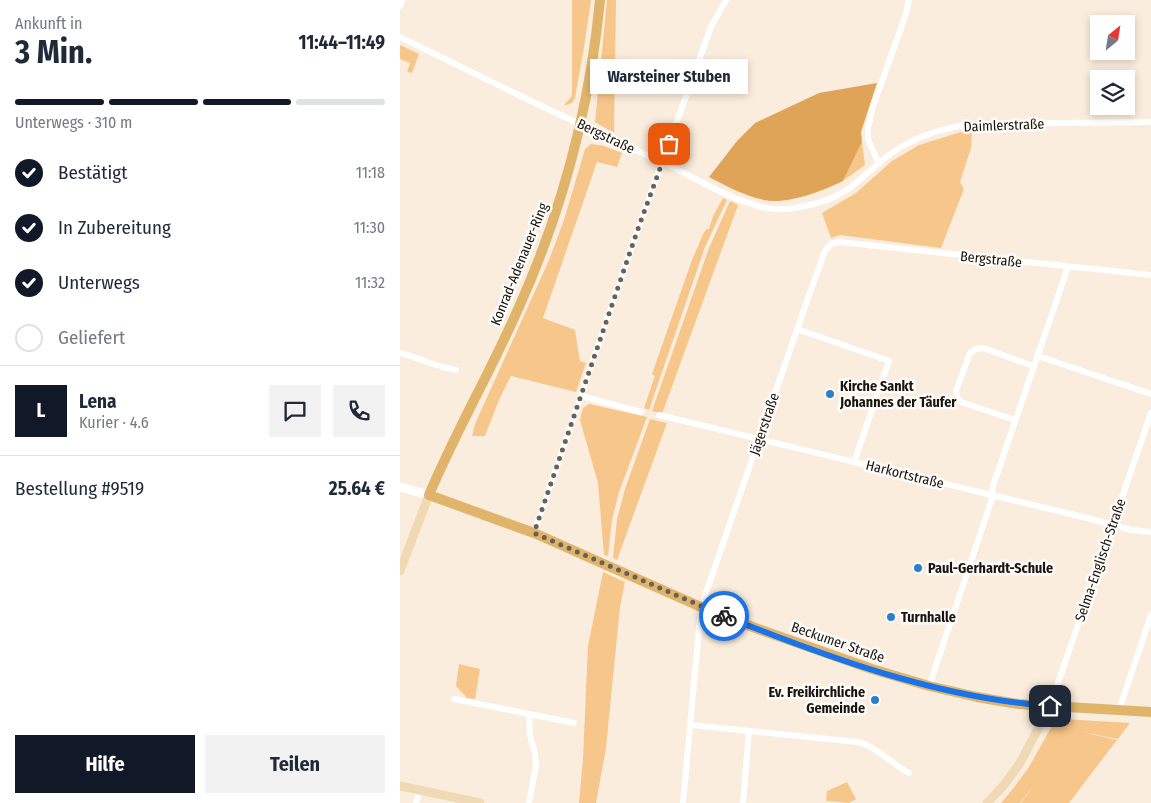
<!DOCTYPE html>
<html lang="de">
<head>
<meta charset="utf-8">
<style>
  body { margin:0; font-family:"Fira Sans Condensed",sans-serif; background:#f2f2f3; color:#1f2937; height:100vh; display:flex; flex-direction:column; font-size:19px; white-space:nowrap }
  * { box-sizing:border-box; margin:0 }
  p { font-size:16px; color:#747a83 }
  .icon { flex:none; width:28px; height:28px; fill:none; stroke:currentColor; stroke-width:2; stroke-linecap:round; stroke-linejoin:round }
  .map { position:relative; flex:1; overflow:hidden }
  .details { display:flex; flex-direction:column; background:#fff; width:400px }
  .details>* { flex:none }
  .needle { width:32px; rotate:30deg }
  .buttons { position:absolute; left:690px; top:15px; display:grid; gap:10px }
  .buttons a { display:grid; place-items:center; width:45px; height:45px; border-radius:0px; background:#fff; box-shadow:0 2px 8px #0003; font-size:25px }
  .pin { position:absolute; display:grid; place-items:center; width:42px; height:42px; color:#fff; margin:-21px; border-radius:10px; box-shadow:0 2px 8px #0006 }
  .courier { position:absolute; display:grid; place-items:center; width:50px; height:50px; margin:-25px; border:4px solid #1a73e8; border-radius:50%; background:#fff; color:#222; box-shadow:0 1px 6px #0007 }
  .bubble { position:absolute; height:35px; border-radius:0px; background:#fff; box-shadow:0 2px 8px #0003; font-size:16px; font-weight:700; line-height:35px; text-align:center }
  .head em { font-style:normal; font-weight:700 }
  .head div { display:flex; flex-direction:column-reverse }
  .head { display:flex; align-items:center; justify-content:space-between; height:85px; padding:0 15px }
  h1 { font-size:32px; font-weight:700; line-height:38px }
  .bar { display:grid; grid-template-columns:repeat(4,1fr); gap:8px 5px; align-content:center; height:60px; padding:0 15px }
  .bar i { height:6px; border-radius:4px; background:#e0e1e3 }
  .bar .current { background:#111827 }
  .bar p { grid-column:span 4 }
  .line { display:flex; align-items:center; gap:12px; padding:0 15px; border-top:1px solid #e0e1e3 }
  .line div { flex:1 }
  .round { display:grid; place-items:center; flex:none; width:52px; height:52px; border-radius:0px; background:#f2f2f3 }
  ol { padding:0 15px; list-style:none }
  li { display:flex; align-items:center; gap:15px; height:55px }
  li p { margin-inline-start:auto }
  li .icon { padding:5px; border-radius:50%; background:#111827; color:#fff; stroke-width:4 }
  li:last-child { color:#747a83 }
  li i { width:28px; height:28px; border:2px solid #e0e1e3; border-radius:50% }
  .button { display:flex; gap:10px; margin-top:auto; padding:10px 15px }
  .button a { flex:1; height:58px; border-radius:0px; background:#111827; color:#fff; font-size:20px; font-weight:700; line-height:58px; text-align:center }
  .button a+a { background:#f2f2f3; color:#1f2937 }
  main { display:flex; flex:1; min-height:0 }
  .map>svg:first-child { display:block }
  .green { fill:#f7c68a }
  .forest { fill:#e0a458 }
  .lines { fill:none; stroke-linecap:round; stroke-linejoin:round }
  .minor { stroke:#fff; stroke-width:6 }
  .tertiary { stroke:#fff; stroke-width:9 }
  .secondary { stroke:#f0dab5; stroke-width:9 }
  .primary { stroke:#e0b56b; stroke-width:10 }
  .done { stroke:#686157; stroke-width:5; stroke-dasharray:0 9 }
  .route { stroke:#1a73e8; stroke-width:6 }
  .poi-dot { fill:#2c7fcd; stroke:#fffcf9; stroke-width:2 }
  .labels { text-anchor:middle; stroke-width:5; stroke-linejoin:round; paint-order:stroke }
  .street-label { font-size:14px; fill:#19150f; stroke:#fffcf9 }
  .poi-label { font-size:14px; font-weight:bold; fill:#19150f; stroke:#fffcf9; text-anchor:start }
</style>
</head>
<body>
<main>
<section class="details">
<div class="head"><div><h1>3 Min.</h1><p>Ankunft in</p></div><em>11:44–11:49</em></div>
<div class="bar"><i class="current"></i><i class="current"></i><i class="current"></i><i></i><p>Unterwegs · 310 m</p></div>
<ol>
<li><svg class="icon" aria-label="check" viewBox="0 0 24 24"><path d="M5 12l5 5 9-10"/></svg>Bestätigt<p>11:18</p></li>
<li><svg class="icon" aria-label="check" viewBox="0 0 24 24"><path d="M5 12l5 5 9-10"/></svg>In Zubereitung<p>11:30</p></li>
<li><svg class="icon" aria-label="check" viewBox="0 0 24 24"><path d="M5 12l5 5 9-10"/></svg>Unterwegs<p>11:32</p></li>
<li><i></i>Geliefert</li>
</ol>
<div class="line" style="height:90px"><b class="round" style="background:#111827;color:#fff">L</b><div><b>Lena</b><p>Kurier · 4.6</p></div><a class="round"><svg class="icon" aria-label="chat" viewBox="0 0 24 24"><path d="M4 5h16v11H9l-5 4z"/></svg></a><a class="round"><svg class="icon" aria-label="phone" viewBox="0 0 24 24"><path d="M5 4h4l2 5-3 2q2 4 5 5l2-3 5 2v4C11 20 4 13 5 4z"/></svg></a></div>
<div class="line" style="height:65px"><div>Bestellung #9519</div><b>25.64 €</b></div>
<div class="button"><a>Hilfe</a><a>Teilen</a></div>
</section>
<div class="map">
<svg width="751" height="803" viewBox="0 0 751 803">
  <rect width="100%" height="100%" fill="#fbeddd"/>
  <!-- green -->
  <g class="green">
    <path d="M172,0H191L185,41L175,98C173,103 170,105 164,105L172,96Z"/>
    <polygon points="207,0 216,0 214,133 195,122"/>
    <polygon points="0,45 19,54 12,73 7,72 10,63 0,59"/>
    <polygon points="561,132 572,132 571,148 560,182 564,189 541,248 440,235 431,238 422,213 456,193 492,161 519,145"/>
    <polygon points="462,142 465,165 443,181"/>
    <polygon points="191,144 204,146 222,153 217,167 197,162 143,318 175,330 180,361 186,363 176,392 111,376 99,400 85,436 72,436 75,424 149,260 164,220 185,149"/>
    <polygon points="323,198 327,200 305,247 249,410 244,408 255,376 252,374 292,260 304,232 307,229 309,229 313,216"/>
    <polygon points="330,201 338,205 262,414 252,411 309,248"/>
    <polygon points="189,404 247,417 219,492 212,520 208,556 204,555 198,483 180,420 183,408"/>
    <polygon points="250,419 267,423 217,560 213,558 217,519 225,489"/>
    <polygon points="203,572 225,582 220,607 206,748 196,803 179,803 183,759 188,646"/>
    <polygon points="59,664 80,669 75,699 67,698 56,686"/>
    <polygon points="663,719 730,723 718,739 678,731 717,740 669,803 621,803 634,785 620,803 601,803 612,790 629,767 653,724"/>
    <polygon points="447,782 456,799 449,803 426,801 427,791"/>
  </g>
  <!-- forest -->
  <path class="forest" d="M477,83L461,132L462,142L443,181C423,191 386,205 364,200C345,196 326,186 309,177L337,141L355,123L419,93Z"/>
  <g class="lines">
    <!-- minor -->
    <g class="minor">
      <polyline points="0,6 2,0"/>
      <path d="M0,37C87,80 174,123 262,162C294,177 328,199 362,207C374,210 387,210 399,207C418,204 436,198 451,187C468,174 483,157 501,147C523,134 548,127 573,124L751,122"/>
      <polyline points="479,164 468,139 468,128 472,109 505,17 509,0"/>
      <polyline points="397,329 489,361 454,462"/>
      <path d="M0,353C19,358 36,367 56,370"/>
      <polyline points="638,356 751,394"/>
      <polyline points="181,396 241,412"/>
      <polyline points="259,415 687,518 731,530 751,532"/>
      <polyline points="615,420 561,402 557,397 556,391 570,353 576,349 583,348 633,366"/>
      <polyline points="134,533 239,226 311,27 326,0"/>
      <polyline points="529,686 591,502 593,486 668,267"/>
      <polyline points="54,699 174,723"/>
      <polyline points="650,706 751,413"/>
      <polyline points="719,710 751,615"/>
      <path d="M291,725L458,742C477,747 492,764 509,773"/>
      <polyline points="16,803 19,790"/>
      <polyline points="129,803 136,766 135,753 130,736 129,715"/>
      <polyline points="283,803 301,607 408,298 425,251 431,244 439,242 751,275"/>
      <polyline points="343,803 349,731"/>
    </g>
    <!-- tertiary -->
    <polyline class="tertiary" points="0,487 29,495"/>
    <!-- secondary -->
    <g class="secondary">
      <polyline points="0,571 29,495"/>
      <polyline points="0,786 80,803"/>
      <polyline points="587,803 604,785 620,763 650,706"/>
    </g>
    <!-- primary -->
    <path class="primary" d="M200,0C190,105 162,211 119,307C91,371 56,431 29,495L134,533L301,607L358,629L472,669L529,686L577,697L618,704L751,712"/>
  </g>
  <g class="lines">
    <!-- done -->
    <polyline class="done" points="269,144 239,226 134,533 324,616"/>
    <!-- route -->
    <path class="route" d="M324,616C427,657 538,698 650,706"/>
  </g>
  <!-- markers -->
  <g class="poi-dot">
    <circle cx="430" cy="394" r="5"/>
    <circle cx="518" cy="568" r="5"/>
    <circle cx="491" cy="617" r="5"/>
    <circle cx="475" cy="700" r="5"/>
  </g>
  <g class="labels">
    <!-- street labels -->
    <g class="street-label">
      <text transform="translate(604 125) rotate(-2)" y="5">Daimlerstraße</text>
      <text transform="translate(206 136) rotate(26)" y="5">Bergstraße</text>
      <text transform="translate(591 259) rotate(6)" y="5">Bergstraße</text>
      <text transform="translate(119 264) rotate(-68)" y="5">Konrad-Adenauer-Ring</text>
      <text transform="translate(364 424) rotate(-71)" y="5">Jägerstraße</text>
      <text transform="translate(505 474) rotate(14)" y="5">Harkortstraße</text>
      <text transform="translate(700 560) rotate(-71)" y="5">Selma-Englisch-Straße</text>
      <text transform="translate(438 642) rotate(19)" y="5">Beckumer Straße</text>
    </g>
    <!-- poi labels -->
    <g class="poi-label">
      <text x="440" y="391">Kirche Sankt<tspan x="440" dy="16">Johannes der Täufer</tspan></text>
      <text x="528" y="573">Paul-Gerhardt-Schule</text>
      <text x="501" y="622">Turnhalle</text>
      <text x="465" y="697" text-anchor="end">Ev. Freikirchliche<tspan x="465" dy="16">Gemeinde</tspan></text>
    </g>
  </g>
</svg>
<div class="buttons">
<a><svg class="needle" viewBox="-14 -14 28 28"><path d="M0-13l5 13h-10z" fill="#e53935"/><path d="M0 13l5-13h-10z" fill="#747a83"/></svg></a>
<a><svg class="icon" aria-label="layers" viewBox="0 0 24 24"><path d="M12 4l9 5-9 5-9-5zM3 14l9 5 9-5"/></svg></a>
</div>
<div class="pin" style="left:269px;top:144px;background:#ea580c"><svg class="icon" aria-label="bag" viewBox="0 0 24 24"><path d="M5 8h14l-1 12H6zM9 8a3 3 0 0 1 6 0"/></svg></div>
<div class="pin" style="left:650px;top:706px;background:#1f2937"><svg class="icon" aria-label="home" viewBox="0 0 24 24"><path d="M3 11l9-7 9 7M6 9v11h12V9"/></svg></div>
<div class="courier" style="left:324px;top:616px"><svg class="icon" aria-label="bike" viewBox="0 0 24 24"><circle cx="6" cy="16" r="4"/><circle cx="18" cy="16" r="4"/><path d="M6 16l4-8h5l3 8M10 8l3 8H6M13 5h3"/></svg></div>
<div class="bubble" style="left:190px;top:59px;width:158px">Warsteiner Stuben</div>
</div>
</main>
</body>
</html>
